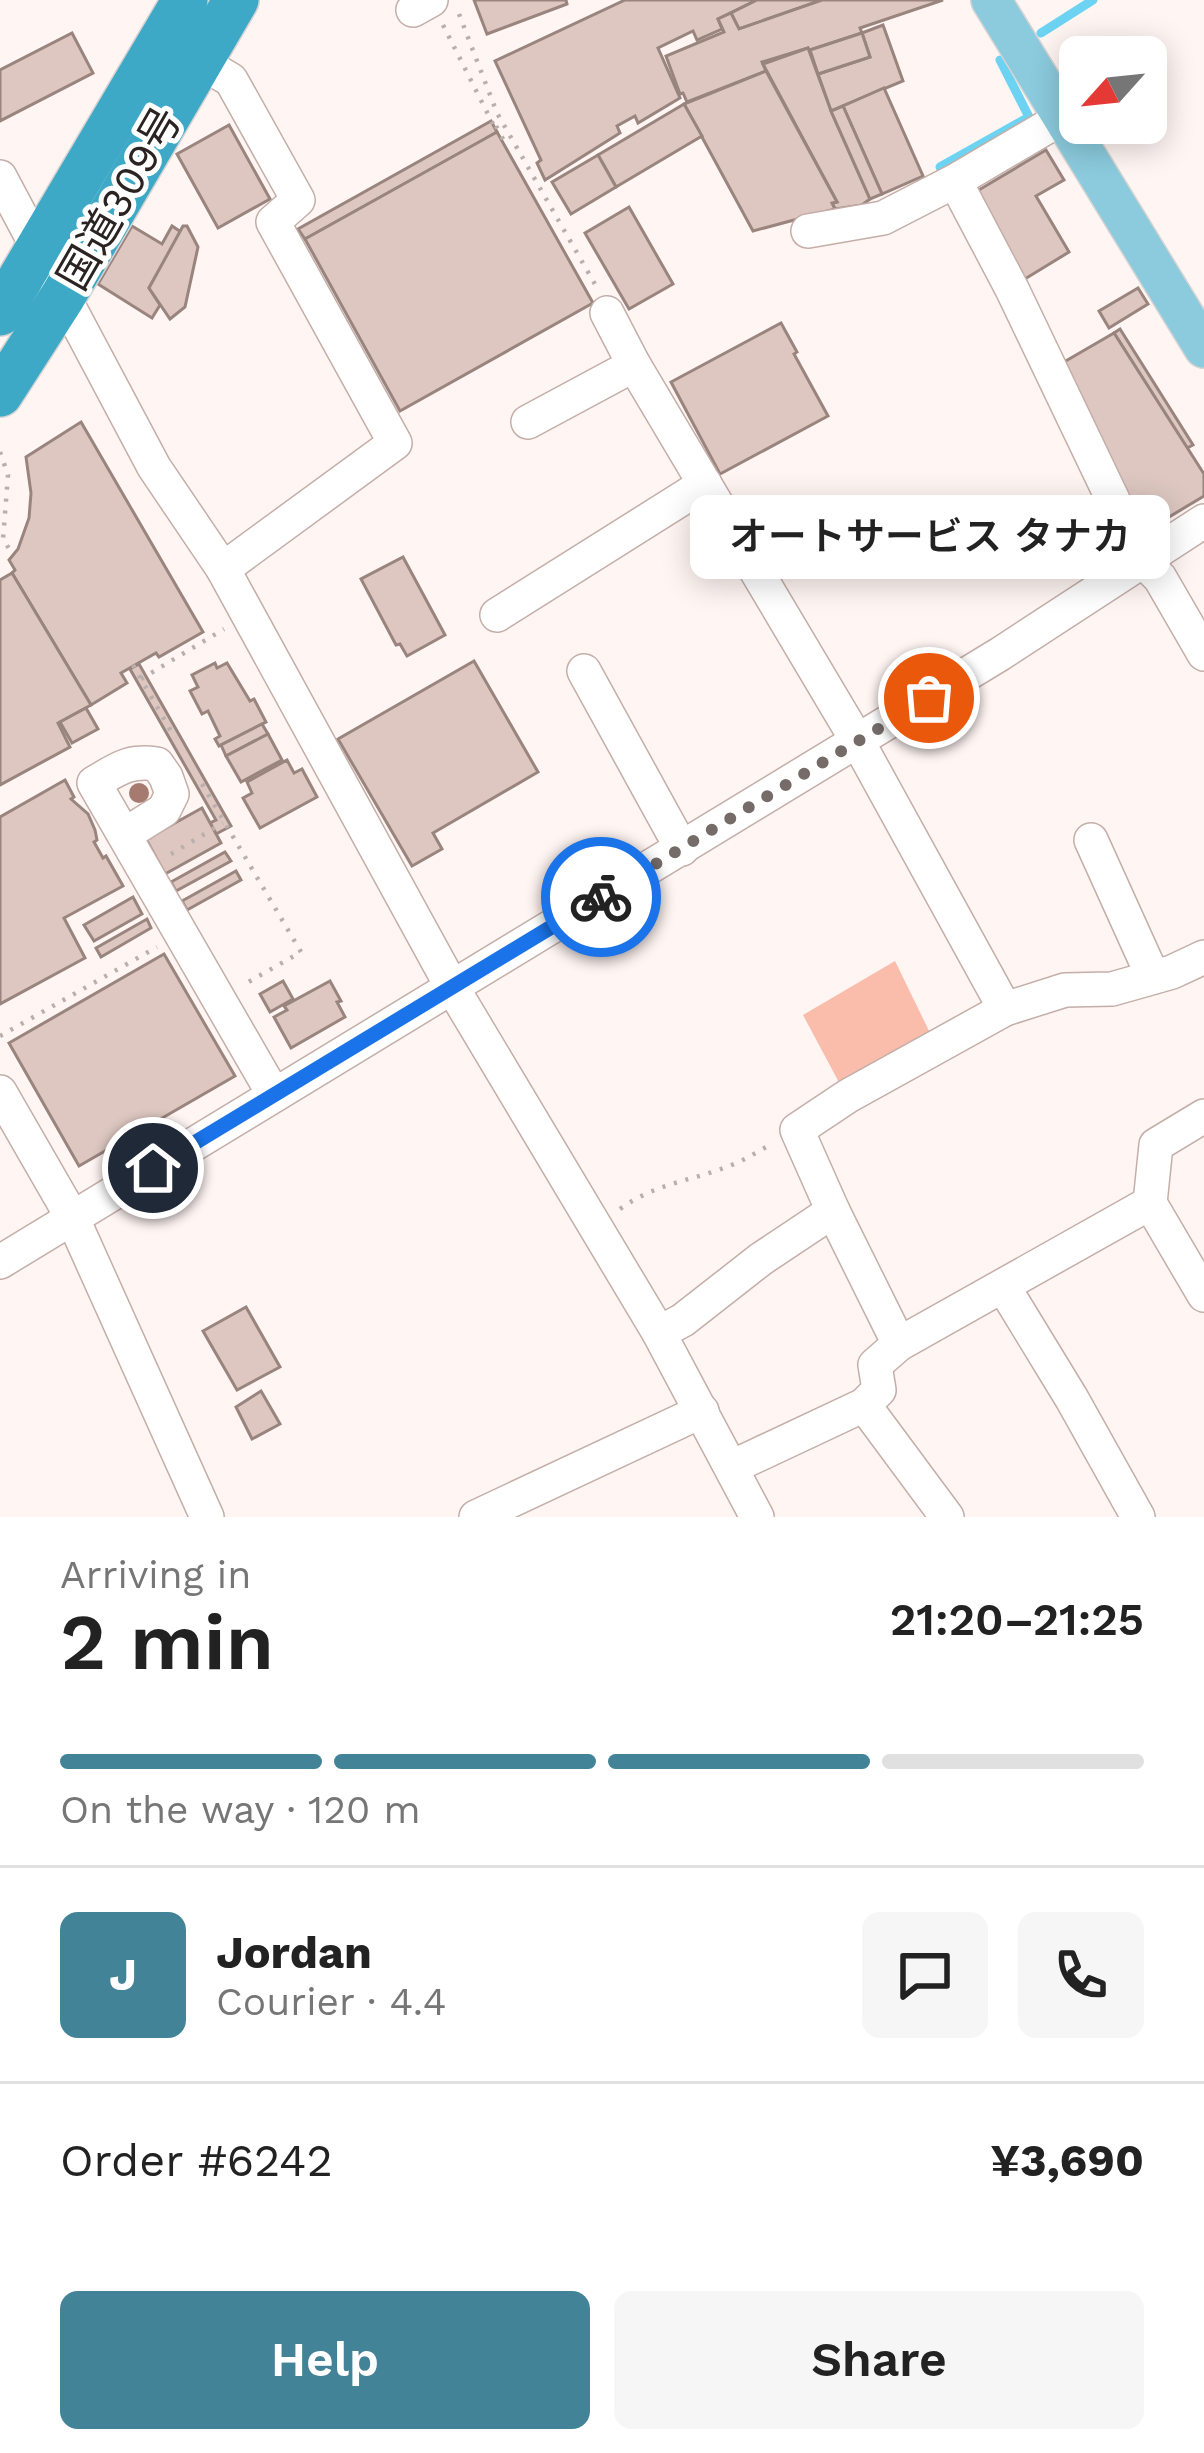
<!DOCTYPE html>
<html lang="en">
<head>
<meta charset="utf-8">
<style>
  body { margin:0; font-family:"Work Sans","Noto Sans JP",sans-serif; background:#f6f6f6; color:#222; height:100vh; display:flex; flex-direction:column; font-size:45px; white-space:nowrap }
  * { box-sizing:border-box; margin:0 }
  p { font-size:39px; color:#767676 }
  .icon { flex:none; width:66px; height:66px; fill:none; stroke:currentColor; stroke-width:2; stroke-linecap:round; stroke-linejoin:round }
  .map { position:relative; height:1517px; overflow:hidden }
  .panel { display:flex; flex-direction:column; background:#fff; flex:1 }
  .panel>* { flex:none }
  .needle { width:78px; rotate:243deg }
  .buttons { position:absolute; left:1059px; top:36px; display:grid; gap:24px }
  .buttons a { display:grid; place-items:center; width:108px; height:108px; border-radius:18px; background:#fff; box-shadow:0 6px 30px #0003; font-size:60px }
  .pin { position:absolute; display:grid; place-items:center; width:102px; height:102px; color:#fff; margin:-51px; border:6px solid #fff; border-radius:50%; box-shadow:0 3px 12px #0007 }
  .courier { position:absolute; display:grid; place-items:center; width:120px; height:120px; margin:-60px; border:9px solid #1a73e8; border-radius:50%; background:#fff; color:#222; box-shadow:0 3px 15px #0007 }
  .bubble { position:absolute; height:84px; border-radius:18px; background:#fff; box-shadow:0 6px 30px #0003; font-size:39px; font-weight:600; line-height:84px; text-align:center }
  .head em { font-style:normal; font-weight:600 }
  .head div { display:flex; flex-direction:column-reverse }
  .head { display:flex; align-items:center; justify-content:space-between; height:204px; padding:0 60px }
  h1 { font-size:78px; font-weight:600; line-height:90px }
  .bar { display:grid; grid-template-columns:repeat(4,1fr); gap:18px 12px; align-content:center; height:144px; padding:0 60px }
  .bar i { height:15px; border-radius:9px; background:#e0e0e0 }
  .bar .current { background:#438397 }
  .bar p { grid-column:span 4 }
  .line { display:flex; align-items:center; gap:30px; padding:0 60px; border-top:3px solid #e0e0e0 }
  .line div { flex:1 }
  .round { display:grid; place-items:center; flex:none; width:126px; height:126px; border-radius:18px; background:#f6f6f6 }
  .cta { display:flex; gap:24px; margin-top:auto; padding:24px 60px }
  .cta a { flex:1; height:138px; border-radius:18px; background:#438397; color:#fff; font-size:48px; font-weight:600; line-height:138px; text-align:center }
  .cta a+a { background:#f6f6f6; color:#222 }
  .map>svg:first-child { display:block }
  .green { fill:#fabcab }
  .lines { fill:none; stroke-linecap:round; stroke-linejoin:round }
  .stream { stroke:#6cd3f2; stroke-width:9 }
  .building { fill:#dec7c1; stroke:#99847e; stroke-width:3 }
  .minor-casing { stroke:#c4aea8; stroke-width:36 }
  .major-casing { stroke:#d5d3d3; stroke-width:42 }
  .highway-casing { stroke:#d5d3d3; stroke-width:48 }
  .path { stroke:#b9b0ae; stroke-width:4.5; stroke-dasharray:3 9; stroke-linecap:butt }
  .minor { stroke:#fff; stroke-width:33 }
  .major { stroke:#8bcbdd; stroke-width:39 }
  .highway { stroke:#3ea9c7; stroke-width:45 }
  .tree { fill:#a67a6e }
  .done { stroke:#756c6a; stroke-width:12; stroke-dasharray:0 21.6 }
  .route { stroke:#1a73e8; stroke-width:15 }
  .labels { text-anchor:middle; stroke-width:10; stroke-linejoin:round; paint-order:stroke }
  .street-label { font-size:42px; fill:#2b2321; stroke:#fff }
</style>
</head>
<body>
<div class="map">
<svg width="1204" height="1517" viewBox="0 0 1204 1517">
  <rect width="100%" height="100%" fill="#fff5f3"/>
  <!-- green -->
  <polygon class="green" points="895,961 933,1039 842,1088 803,1015"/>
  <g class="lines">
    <!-- stream -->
    <g class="stream">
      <polyline points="1041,33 1093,0"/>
      <polyline points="940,167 1029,117 1000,60"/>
    </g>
  </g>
  <!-- building -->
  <g class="building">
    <polygon points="474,0 566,0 567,4 487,34"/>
    <polygon points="625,0 757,0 718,19 722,29 697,40 693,31 658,48 680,98 638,123 635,116 617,126 620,133 545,180 537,163 541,160 495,61"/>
    <polygon points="757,0 822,0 739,29 731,13"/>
    <polygon points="822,0 943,0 860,28 862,33 810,50 808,48 762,62 766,71 687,102 683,93 680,94 666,56 724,32 718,19 731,13 739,29"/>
    <polygon points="883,25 903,81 831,111 818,74 870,57 862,33"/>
    <polygon points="72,33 93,73 0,121 0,70"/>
    <polygon points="862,33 870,57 818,74 810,50"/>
    <polygon points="808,48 831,111 870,199 862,205 835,209 832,203 837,202 763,64"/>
    <polygon points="766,71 837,202 832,203 835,209 753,231 684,104"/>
    <polygon points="884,88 923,176 882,194 843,106"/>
    <polygon points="684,104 702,136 616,187 598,155"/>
    <polygon points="843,106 882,194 870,199 831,111"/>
    <polygon points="491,121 497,132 469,148 305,239 298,229"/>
    <polygon points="229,125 270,199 218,228 177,154"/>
    <polygon points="497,132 593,303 400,411 305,239"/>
    <polygon points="1046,150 1064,180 1036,196 1069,252 1020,282 972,194"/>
    <polygon points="598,155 616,187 571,214 552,182"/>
    <polygon points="629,207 673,284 629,309 585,233"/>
    <polygon points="132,226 162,244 172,226 181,232 149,288 160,305 152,318 98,284"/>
    <polygon points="183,226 187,226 198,247 185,307 170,319 149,288"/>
    <polygon points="1138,288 1148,304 1109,328 1099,311"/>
    <polygon points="781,323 797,352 794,354 828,416 720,474 671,382"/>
    <polygon points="1120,329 1193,445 1187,448 1114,333"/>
    <polygon points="1114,333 1204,474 1204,496 1139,535 1057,366"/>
    <polygon points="81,422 203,632 159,657 156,653 121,673 127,683 91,705 12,573 15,570 9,560 18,549 29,518 31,493 26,457"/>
    <polygon points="403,557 445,635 407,656 400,644 396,645 361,579"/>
    <polygon points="12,573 91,705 58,723 70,747 0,785 0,580"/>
    <polygon points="474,661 538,772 433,833 442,849 412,866 338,739"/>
    <polygon points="215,663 217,668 227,663 250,701 254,699 266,722 219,746 215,739 220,736 208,711 202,714 190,691 198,687 192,675"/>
    <polygon points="139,664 231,826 216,834 210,823 216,820 130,669"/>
    <polygon points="86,708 98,729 72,743 60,722"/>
    <polygon points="262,724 268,734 226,756 221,745"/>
    <polygon points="268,734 282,760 241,782 226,756"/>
    <polygon points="287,760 294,773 302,769 317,797 260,828 243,798 252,793 247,782"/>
    <polygon points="65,780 74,797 71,799 88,814 95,830 97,840 94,842 103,858 106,856 123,886 64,918 85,958 0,1004 0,817"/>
    <polygon points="202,808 221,843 165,874 146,839"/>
    <polygon points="225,852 231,861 176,891 171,882"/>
    <polygon points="236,871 241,880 187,910 182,901"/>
    <polygon points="133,897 142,914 94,941 84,925"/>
    <polygon points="147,919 151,928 101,957 96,948"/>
    <polygon points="164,954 235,1076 79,1166 9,1043"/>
    <polygon points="283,981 293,999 270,1012 260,994"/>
    <polygon points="330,981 341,1001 337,1002 345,1017 291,1048 274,1017 287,1010 284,1006"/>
    <polygon points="246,1307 280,1367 237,1390 203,1331"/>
    <polygon points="261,1391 280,1424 252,1439 236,1407"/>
  </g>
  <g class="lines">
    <!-- minor casing -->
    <g class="minor-casing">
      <g id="minor">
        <polyline points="413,10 431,0"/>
        <polyline points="199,61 231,80 298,200 273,222 395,443 223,569"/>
        <polyline points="0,177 154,467 223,569 452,987 659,1333 757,1517"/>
        <polyline points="955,181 1012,289 1136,548 1144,562 1160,578 1204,654"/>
        <polyline points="808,231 883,218 955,181 1062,118"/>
        <polyline points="607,313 634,365 858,742 1005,1009"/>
        <polyline points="528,422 634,365"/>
        <polyline points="497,615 705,484"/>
        <polyline points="584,671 682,849"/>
        <path d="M124,835L164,810L172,794L166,777L157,764C128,760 118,769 94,783L274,1095"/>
        <polyline points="1091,840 1153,977"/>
        <polyline points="0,1092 72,1217 207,1517"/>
        <polyline points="1204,1116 1156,1145 1150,1203 1204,1295"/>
        <polyline points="0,1262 1000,654 1204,521"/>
        <polyline points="1003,1286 1072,1399 1138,1517"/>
        <polyline points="659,1333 683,1320 761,1259 833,1211"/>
        <polyline points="899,1344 833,1211 797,1130 848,1096 1005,1009 1065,990 1112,989 1172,972 1204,957"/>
        <polyline points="864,1405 947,1517"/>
        <polyline points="732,1467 864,1405 879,1390 875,1365 899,1344 1150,1203"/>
        <polyline points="476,1517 702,1411"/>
      </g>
    </g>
    <!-- major casing -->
    <g class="major-casing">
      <polyline id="major" points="991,0 1204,348"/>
    </g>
    <!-- highway casing -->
    <g class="highway-casing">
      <g id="highway">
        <polyline points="0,313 185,0"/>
        <polyline points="0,394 63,296 236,0"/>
      </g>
    </g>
    <!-- path -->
    <g class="path">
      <polyline points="459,14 497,113 596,286"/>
      <polyline points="443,25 494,126"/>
      <polyline points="496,126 504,141 510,138"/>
      <polyline points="0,452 8,475 3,539 13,555"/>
      <polyline points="133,665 175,738"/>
      <polyline points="141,679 224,629"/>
      <polyline points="202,784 301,952 245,984"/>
      <polyline points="171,854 223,823"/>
      <polyline points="0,1036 157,947"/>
      <path d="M620,1209C657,1182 694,1181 734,1164C746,1159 757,1152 768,1146"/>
    </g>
    <!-- minor -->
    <use href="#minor" class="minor"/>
    <!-- major -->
    <use href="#major" class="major"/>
    <!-- highway -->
    <use href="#highway" class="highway"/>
  </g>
  <!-- trees -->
  <circle class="tree" cx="139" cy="793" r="10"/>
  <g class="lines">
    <!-- done -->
    <polyline class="done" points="601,897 929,698"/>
    <!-- route -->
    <polyline class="route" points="153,1168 601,897"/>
  </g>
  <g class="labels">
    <!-- street labels -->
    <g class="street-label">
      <text transform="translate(119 198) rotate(-60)" y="15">国道309号</text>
    </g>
  </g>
</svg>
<div class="buttons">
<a><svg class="needle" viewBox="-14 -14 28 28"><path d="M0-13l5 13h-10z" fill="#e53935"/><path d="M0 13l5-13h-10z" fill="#767676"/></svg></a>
</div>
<div class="pin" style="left:929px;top:698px;background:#ea580c"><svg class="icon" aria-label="bag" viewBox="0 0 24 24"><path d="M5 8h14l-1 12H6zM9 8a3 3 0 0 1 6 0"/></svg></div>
<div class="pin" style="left:153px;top:1168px;background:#1f2937"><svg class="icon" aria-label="home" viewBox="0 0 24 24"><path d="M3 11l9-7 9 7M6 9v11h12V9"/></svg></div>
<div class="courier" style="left:601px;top:897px"><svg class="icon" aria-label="bike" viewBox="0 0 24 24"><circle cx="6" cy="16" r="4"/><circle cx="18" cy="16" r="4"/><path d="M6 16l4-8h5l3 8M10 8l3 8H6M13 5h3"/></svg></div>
<div class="bubble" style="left:690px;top:495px;width:480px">オートサービス タナカ</div>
</div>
<section class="panel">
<div class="head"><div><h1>2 min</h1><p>Arriving in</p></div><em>21:20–21:25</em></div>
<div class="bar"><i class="current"></i><i class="current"></i><i class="current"></i><i></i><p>On the way · 120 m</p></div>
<div class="line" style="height:216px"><b class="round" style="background:#438397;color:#fff">J</b><div><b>Jordan</b><p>Courier · 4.4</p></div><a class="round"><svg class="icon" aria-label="chat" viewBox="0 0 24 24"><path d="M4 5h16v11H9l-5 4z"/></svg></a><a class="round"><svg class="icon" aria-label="phone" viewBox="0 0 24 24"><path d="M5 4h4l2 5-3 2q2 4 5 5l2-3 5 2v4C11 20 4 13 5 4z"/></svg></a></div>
<div class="line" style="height:156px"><div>Order #6242</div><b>¥3,690</b></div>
<div class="cta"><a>Help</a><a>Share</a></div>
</section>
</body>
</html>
